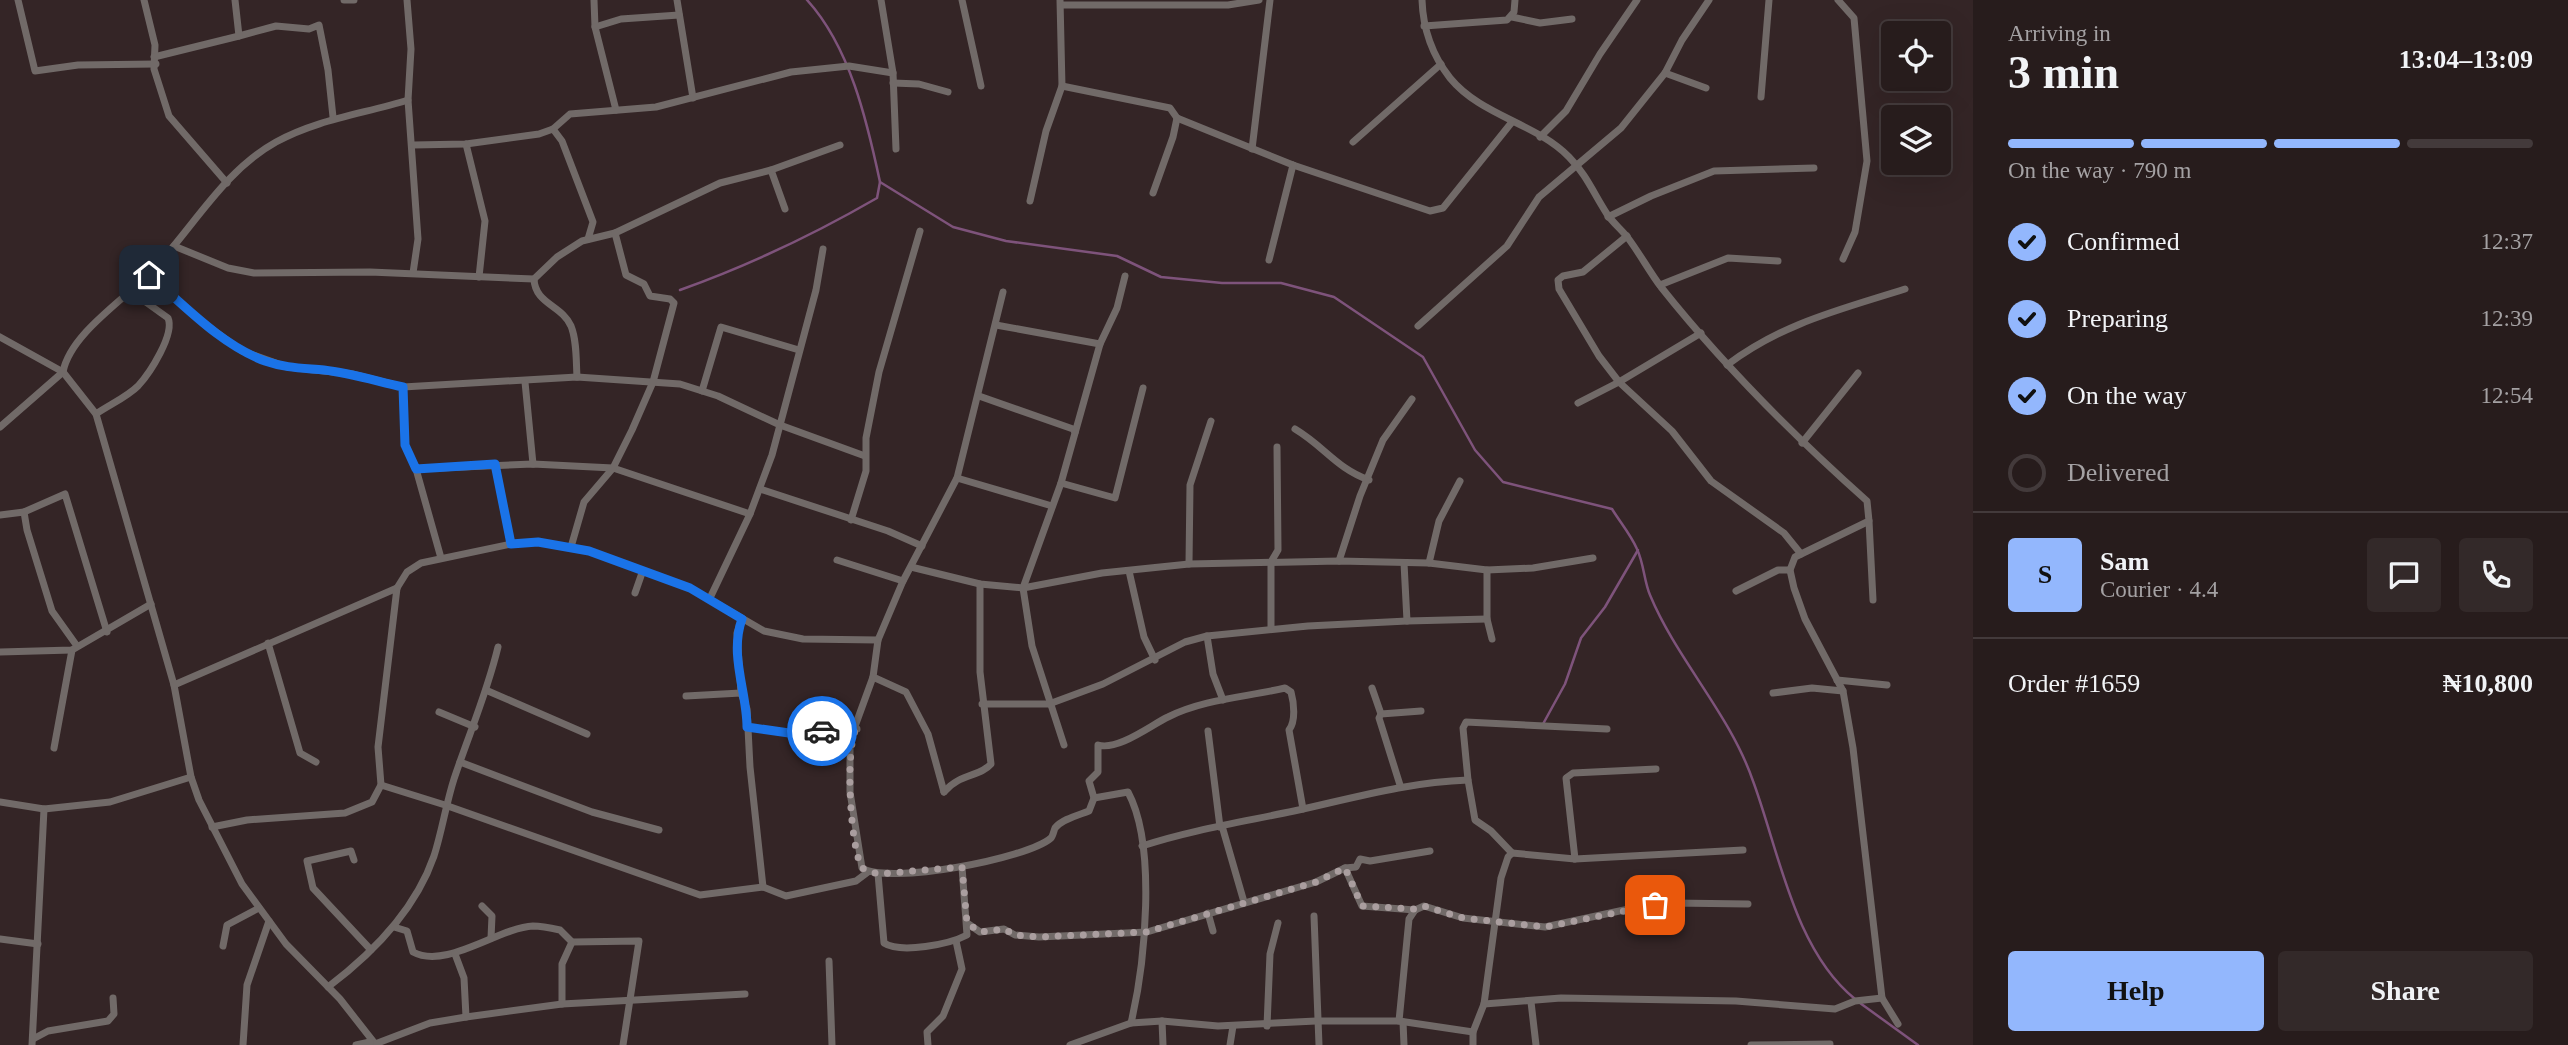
<!DOCTYPE html>
<html lang="en">
<head>
<meta charset="utf-8">
<style>
  body { margin:0; font-family:Georgia,serif; background:#332929; color:#f1f3f6; height:100vh; display:flex; flex-direction:column; font-size:26px; white-space:nowrap }
  * { box-sizing:border-box; margin:0 }
  p { font-size:23px; color:#a4a1a3 }
  .icon { flex:none; width:38px; height:38px; fill:none; stroke:currentColor; stroke-width:2; stroke-linecap:round; stroke-linejoin:round }
  .map { position:relative; flex:1; overflow:hidden }
  .side { display:flex; flex-direction:column; background:#271c1c; width:595px }
  .side>* { flex:none }
  .controls { position:absolute; left:1881px; top:21px; display:grid; gap:14px }
  .controls a { display:grid; place-items:center; width:70px; height:70px; border-radius:7px; background:#271c1c; box-shadow:0 7px 28px #0002,0 0 0 2px #433a3b; font-size:35px }
  .pin { position:absolute; display:grid; place-items:center; width:60px; height:60px; color:#fff; margin:-30px; border-radius:14px; box-shadow:0 4px 10px #0006 }
  .courier { position:absolute; display:grid; place-items:center; width:70px; height:70px; margin:-35px; border:5px solid #1a73e8; border-radius:50%; background:#fff; color:#222; box-shadow:0 2px 9px #0007 }
  .summary em { font-style:normal; font-weight:800 }
  .summary div { display:flex; flex-direction:column-reverse }
  .summary { display:flex; align-items:center; justify-content:space-between; height:119px; padding:0 35px }
  h1 { font-size:46px; font-weight:800; line-height:52px }
  .bar { display:grid; grid-template-columns:repeat(4,1fr); gap:10px 7px; align-content:center; height:84px; padding:0 35px }
  .bar i { height:9px; border-radius:5px; background:#433a3b }
  .bar .selected { background:#93b7fd }
  .bar p { grid-column:span 4 }
  .line { display:flex; align-items:center; gap:18px; padding:0 35px; border-top:2px solid #433a3b }
  .line div { flex:1 }
  .round { display:grid; place-items:center; flex:none; width:74px; height:74px; border-radius:7px; background:#332929 }
  ol { padding:0 35px; list-style:none }
  li { display:flex; align-items:center; gap:21px; height:77px }
  li p { margin-inline-start:auto }
  li .icon { padding:7px; border-radius:50%; background:#93b7fd; color:#111; stroke-width:4 }
  li:last-child { color:#a4a1a3 }
  li i { width:38px; height:38px; border:4px solid #433a3b; border-radius:50% }
  .button { display:flex; gap:14px; margin-top:auto; padding:14px 35px }
  .button a { flex:1; height:80px; border-radius:7px; background:#93b7fd; color:#111; font-size:28px; font-weight:800; line-height:80px; text-align:center }
  .button a+a { background:#332929; color:#f1f3f6 }
  main { display:flex; flex:1; min-height:0 }
  .map>svg:first-child { display:block }
  .lines { fill:none; stroke-linecap:round; stroke-linejoin:round }
  .stream { stroke:#7e537b; stroke-width:2.5 }
  .minor { stroke:#716a68; stroke-width:7 }
  .done { stroke:#aa9e9f; stroke-width:7; stroke-dasharray:0 12.6 }
  .route { stroke:#1a73e8; stroke-width:9 }
</style>
</head>
<body>
<main>
<div class="map">
<svg width="1973" height="1045" viewBox="0 0 1973 1045">
  <rect width="100%" height="100%" fill="#342526"/>
  <g class="lines">
    <!-- stream -->
    <g class="stream">
      <path d="M807,0C850,47 867,121 880,182L953,227L1006,241L1117,256L1161,277L1222,283H1281L1334,297L1423,357L1475,450L1503,482L1612,509C1620,522 1631,535 1637,549C1644,564 1644,581 1650,595C1677,660 1730,714 1753,781C1779,851 1794,950 1855,999"/>
      <path d="M680,290C750,265 813,235 877,198L880,182"/>
      <polyline points="1543,724 1565,684 1581,638 1605,607 1638,550"/>
      <polyline points="1860,1003 1918,1045"/>
    </g>
    <!-- minor -->
    <g class="minor">
      <polyline points="18,0 35,71 78,65 156,64"/>
      <polyline points="144,0 155,45 154,69 169,116 227,183"/>
      <polyline points="344,0 354,0"/>
      <polyline points="407,0 411,49 408,100 418,239 413,273"/>
      <polyline points="594,0 595,27 616,110"/>
      <polyline points="677,0 693,98"/>
      <polyline points="881,0 893,73 896,149"/>
      <polyline points="962,0 981,86"/>
      <path d="M1422,0C1423,29 1432,55 1450,78C1481,116 1536,123 1569,157C1586,174 1594,194 1607,214C1613,223 1622,230 1628,238C1640,254 1649,271 1661,287C1723,365 1793,435 1867,501L1869,521L1795,557L1790,570L1794,588L1805,619L1843,691L1853,748L1882,998L1898,1024"/>
      <polyline points="1838,0 1854,18 1867,161 1855,232 1843,259"/>
      <polyline points="1061,5 1228,5 1259,0"/>
      <polyline points="1512,17 1540,23 1572,19"/>
      <polyline points="1424,26 1507,20 1514,12 1515,0"/>
      <polyline points="595,27 621,19 679,15"/>
      <polyline points="239,36 276,26 309,29 319,25 328,70 333,117"/>
      <polyline points="154,57 239,36 235,0"/>
      <polyline points="1665,73 1706,88"/>
      <polyline points="893,83 919,84 948,92"/>
      <polyline points="1062,86 1170,108 1177,118 1293,165 1430,211 1443,208 1512,122"/>
      <polyline points="1761,97 1769,0"/>
      <polyline points="553,129 562,141 593,222 588,239"/>
      <polyline points="1540,137 1566,111 1600,54 1637,0"/>
      <polyline points="1353,142 1441,64"/>
      <polyline points="466,144 485,221 479,277"/>
      <polyline points="413,145 466,144 539,134 553,129 570,114 656,107 791,72 849,66 893,73"/>
      <polyline points="1252,149 1270,0"/>
      <polyline points="771,170 785,209"/>
      <polyline points="1153,193 1173,137 1177,118"/>
      <polyline points="1030,201 1046,131 1062,86 1060,0"/>
      <polyline points="1608,217 1651,196 1714,171 1814,168"/>
      <polyline points="174,246 228,268 254,273 370,272 534,279 557,257 582,241 615,233 720,183 771,170 840,145"/>
      <polyline points="1269,260 1293,165"/>
      <polyline points="149,275 201,321 242,351 287,367 352,374 403,387 577,377 680,384 718,396 780,425 865,456"/>
      <path d="M534,279C535,304 562,305 571,326C577,341 576,361 577,377"/>
      <polyline points="1660,285 1728,258 1778,261"/>
      <path d="M1003,292L957,478L903,581L878,640L873,677L850,740V792L862,868C888,885 1027,859 1051,838C1053,836 1054,830 1055,828C1062,819 1079,815 1089,811L1094,798L1089,781L1098,772V745C1118,751 1151,725 1168,717C1204,699 1247,697 1285,688L1291,692C1294,703 1296,721 1289,730L1303,809"/>
      <polyline points="996,325 1100,344"/>
      <polyline points="1418,326 1507,246 1539,197 1621,128 1665,73 1682,40 1709,0"/>
      <polyline points="1701,333 1619,382 1672,431 1711,481 1784,533 1801,554"/>
      <polyline points="0,337 63,372 96,414 174,685 191,777 199,800 242,884 286,944 340,999 376,1045"/>
      <path d="M1727,365C1783,323 1839,310 1905,289"/>
      <polyline points="525,382 533,464"/>
      <polyline points="403,387 405,445 416,469 441,558"/>
      <polyline points="702,391 721,327 799,350"/>
      <polyline points="979,396 1073,429 1075,432"/>
      <polyline points="1578,403 1619,382 1599,356 1559,289 1558,280 1563,276 1583,272 1627,236"/>
      <path d="M96,414C109,405 127,397 138,386C150,373 175,334 168,318L129,290"/>
      <path d="M0,427L63,372C70,334 125,299 150,273C192,230 222,172 276,142C318,119 363,114 408,100"/>
      <path d="M1295,429C1325,447 1336,468 1369,480"/>
      <polyline points="1802,443 1858,373"/>
      <polyline points="495,464 511,544"/>
      <polyline points="416,469 533,464 613,468 750,514"/>
      <polyline points="957,478 1052,506"/>
      <polyline points="1061,483 1115,498 1143,388"/>
      <polyline points="760,489 888,531 922,546"/>
      <polyline points="24,512 27,530 52,611 77,646"/>
      <polyline points="0,515 24,512 65,494 107,632"/>
      <polyline points="851,520 866,471 866,438 879,372 920,231"/>
      <polyline points="1869,521 1873,600"/>
      <polyline points="571,547 584,502 613,468 632,430 653,382 674,303 670,299 650,296 644,284 626,275 615,233"/>
      <polyline points="837,560 903,581"/>
      <polyline points="1339,561 1360,496 1383,440 1412,399"/>
      <polyline points="1404,563 1407,621 1487,619"/>
      <polyline points="1429,563 1439,521 1460,481"/>
      <polyline points="1189,564 1190,485 1211,421"/>
      <polyline points="911,567 980,584 1023,588 1102,573 1189,564 1339,561 1429,563 1487,570 1533,568 1593,558"/>
      <polyline points="1487,570 1487,619 1492,639"/>
      <polyline points="1129,571 1144,637 1155,660"/>
      <polyline points="1736,591 1778,570 1790,570"/>
      <polyline points="635,593 642,573"/>
      <polyline points="710,598 750,514 772,455 816,290 823,249"/>
      <polyline points="1271,629 1271,562 1278,550 1277,447"/>
      <polyline points="1207,636 1213,674 1223,700"/>
      <polyline points="268,643 300,753 316,762"/>
      <polyline points="0,652 72,650 151,604"/>
      <polyline points="873,677 906,692 928,734 944,792"/>
      <polyline points="1837,680 1887,685"/>
      <polyline points="174,685 397,588"/>
      <polyline points="1372,688 1381,714"/>
      <polyline points="488,691 587,734"/>
      <polyline points="1773,693 1812,688 1843,691"/>
      <polyline points="686,696 741,693"/>
      <polyline points="982,704 1049,704 1103,684 1185,642 1207,636 1308,626 1407,621"/>
      <polyline points="439,712 475,727"/>
      <polyline points="747,727 789,733 857,729"/>
      <polyline points="1208,731 1220,827"/>
      <polyline points="1064,745 1032,646 1023,588 1061,483 1100,344 1117,308 1125,276"/>
      <polyline points="54,748 72,650"/>
      <polyline points="460,762 592,812 659,830"/>
      <polyline points="1468,780 1475,820 1491,831 1512,853"/>
      <polyline points="381,785 445,805 700,895 763,887 750,767 747,709 741,693 737,633 742,619"/>
      <polyline points="1400,785 1379,718 1381,714 1421,711"/>
      <path d="M944,792C960,773 980,777 991,764L980,672V584"/>
      <path d="M1094,798L1128,792C1157,846 1145,964 1131,1023"/>
      <polyline points="0,802 44,809 110,802 191,777"/>
      <polyline points="1222,826 1244,902"/>
      <polyline points="212,827 247,820 345,813 372,802 381,785 378,747 397,588 407,572 421,563 511,544 538,542 589,551 690,588 764,631 803,639 878,640"/>
      <path d="M1142,846C1191,830 1242,822 1294,811C1353,798 1408,782 1468,780L1463,728L1466,722L1607,729"/>
      <polyline points="1575,859 1566,778 1573,773 1656,769"/>
      <polyline points="354,860 351,851 307,861 313,888 371,950"/>
      <polyline points="1345,868 1362,906 1415,910"/>
      <path d="M878,874L884,943C901,954 950,944 967,935L962,867"/>
      <polyline points="763,887 786,896 856,881 868,872"/>
      <polyline points="482,906 492,916 491,938"/>
      <polyline points="1208,913 1213,931"/>
      <polyline points="1314,916 1319,1045"/>
      <polyline points="967,923 980,932 1004,929 1015,935 1039,937 1147,932 1316,882 1345,868 1356,867 1360,859 1370,861 1430,851"/>
      <path d="M394,927L407,931L413,952C446,970 498,928 533,926C542,926 551,928 560,930L572,942L639,941L623,1045"/>
      <polyline points="0,939 38,944"/>
      <polyline points="223,946 227,925 259,908"/>
      <polyline points="455,954 464,978 466,1017"/>
      <polyline points="829,961 832,1045"/>
      <path d="M328,987C373,953 415,911 434,856C442,831 446,804 454,779C469,734 487,693 498,647"/>
      <polyline points="1531,1002 1536,1045"/>
      <polyline points="562,1004 562,964 572,942"/>
      <polyline points="1484,1004 1561,998 1736,1001 1835,1009 1855,1001 1882,998"/>
      <polyline points="1162,1021 1163,1045"/>
      <polyline points="1399,1021 1409,919 1415,910 1424,906 1463,918 1545,927 1638,907 1673,903 1748,904"/>
      <polyline points="1403,1022 1404,1045"/>
      <polyline points="1267,1026 1270,954 1278,923"/>
      <polyline points="33,1039 48,1031 108,1021 114,1014 113,998"/>
      <polyline points="375,1044 430,1023 466,1017 562,1004 745,994"/>
      <polyline points="32,1045 44,809"/>
      <polyline points="243,1045 247,985 269,921"/>
      <polyline points="356,1045 370,1042"/>
      <polyline points="928,1045 927,1032 943,1016 962,969 956,941"/>
      <polyline points="1070,1045 1131,1023 1162,1021 1218,1026 1316,1021 1399,1021 1473,1032"/>
      <polyline points="1230,1045 1233,1026"/>
      <polyline points="1473,1045 1473,1032 1484,1004 1501,878 1508,857 1512,853 1575,859 1743,850"/>
      <polyline points="1751,1045 1830,1044"/>
    </g>
  </g>
  <g class="lines">
    <!-- done -->
    <path class="done" d="M822,731L856,729C845,750 850,846 862,868L878,874L962,867L967,923L980,932L1004,929L1015,935L1039,937L1146,932L1316,882L1345,868L1362,906L1415,909L1424,906L1463,918L1545,927L1655,905"/>
    <!-- route -->
    <path class="route" d="M149,275C184,305 221,345 265,361C285,368 303,368 324,370C350,373 376,381 403,387L405,445L416,469L495,464L511,544L538,542L589,551L690,588L742,619C729,655 747,692 747,727L789,733L822,731"/>
  </g>
</svg>
<div class="controls">
<a><svg class="icon" aria-label="locate" viewBox="0 0 24 24"><circle cx="12" cy="12" r="6"/><path d="M12 2v4M12 18v4M2 12h4M18 12h4"/></svg></a>
<a><svg class="icon" aria-label="layers" viewBox="0 0 24 24"><path d="M12 4l9 5-9 5-9-5zM3 14l9 5 9-5"/></svg></a>
</div>
<div class="pin" style="left:1655px;top:905px;background:#ea580c"><svg class="icon" aria-label="bag" viewBox="0 0 24 24"><path d="M5 8h14l-1 12H6zM9 8a3 3 0 0 1 6 0"/></svg></div>
<div class="pin" style="left:149px;top:275px;background:#1f2937"><svg class="icon" aria-label="home" viewBox="0 0 24 24"><path d="M3 11l9-7 9 7M6 9v11h12V9"/></svg></div>
<div class="courier" style="left:822px;top:731px"><svg class="icon" aria-label="car" viewBox="0 0 24 24"><path d="M5 17H2v-5l4-1 3-4h7l3 4 3 1v5h-3M9 17h6M6 11h13"/><circle cx="7" cy="17" r="2"/><circle cx="17" cy="17" r="2"/></svg></div>
</div>
<section class="side">
<div class="summary"><div><h1>3 min</h1><p>Arriving in</p></div><em>13:04–13:09</em></div>
<div class="bar"><i class="selected"></i><i class="selected"></i><i class="selected"></i><i></i><p>On the way · 790 m</p></div>
<ol>
<li><svg class="icon" aria-label="check" viewBox="0 0 24 24"><path d="M5 12l5 5 9-10"/></svg>Confirmed<p>12:37</p></li>
<li><svg class="icon" aria-label="check" viewBox="0 0 24 24"><path d="M5 12l5 5 9-10"/></svg>Preparing<p>12:39</p></li>
<li><svg class="icon" aria-label="check" viewBox="0 0 24 24"><path d="M5 12l5 5 9-10"/></svg>On the way<p>12:54</p></li>
<li><i></i>Delivered</li>
</ol>
<div class="line" style="height:126px"><b class="round" style="background:#93b7fd;color:#111">S</b><div><b>Sam</b><p>Courier · 4.4</p></div><a class="round"><svg class="icon" aria-label="chat" viewBox="0 0 24 24"><path d="M4 5h16v11H9l-5 4z"/></svg></a><a class="round"><svg class="icon" aria-label="phone" viewBox="0 0 24 24"><path d="M5 4h4l2 5-3 2q2 4 5 5l2-3 5 2v4C11 20 4 13 5 4z"/></svg></a></div>
<div class="line" style="height:91px"><div>Order #1659</div><b>₦10,800</b></div>
<div class="button"><a>Help</a><a>Share</a></div>
</section>
</main>
</body>
</html>
